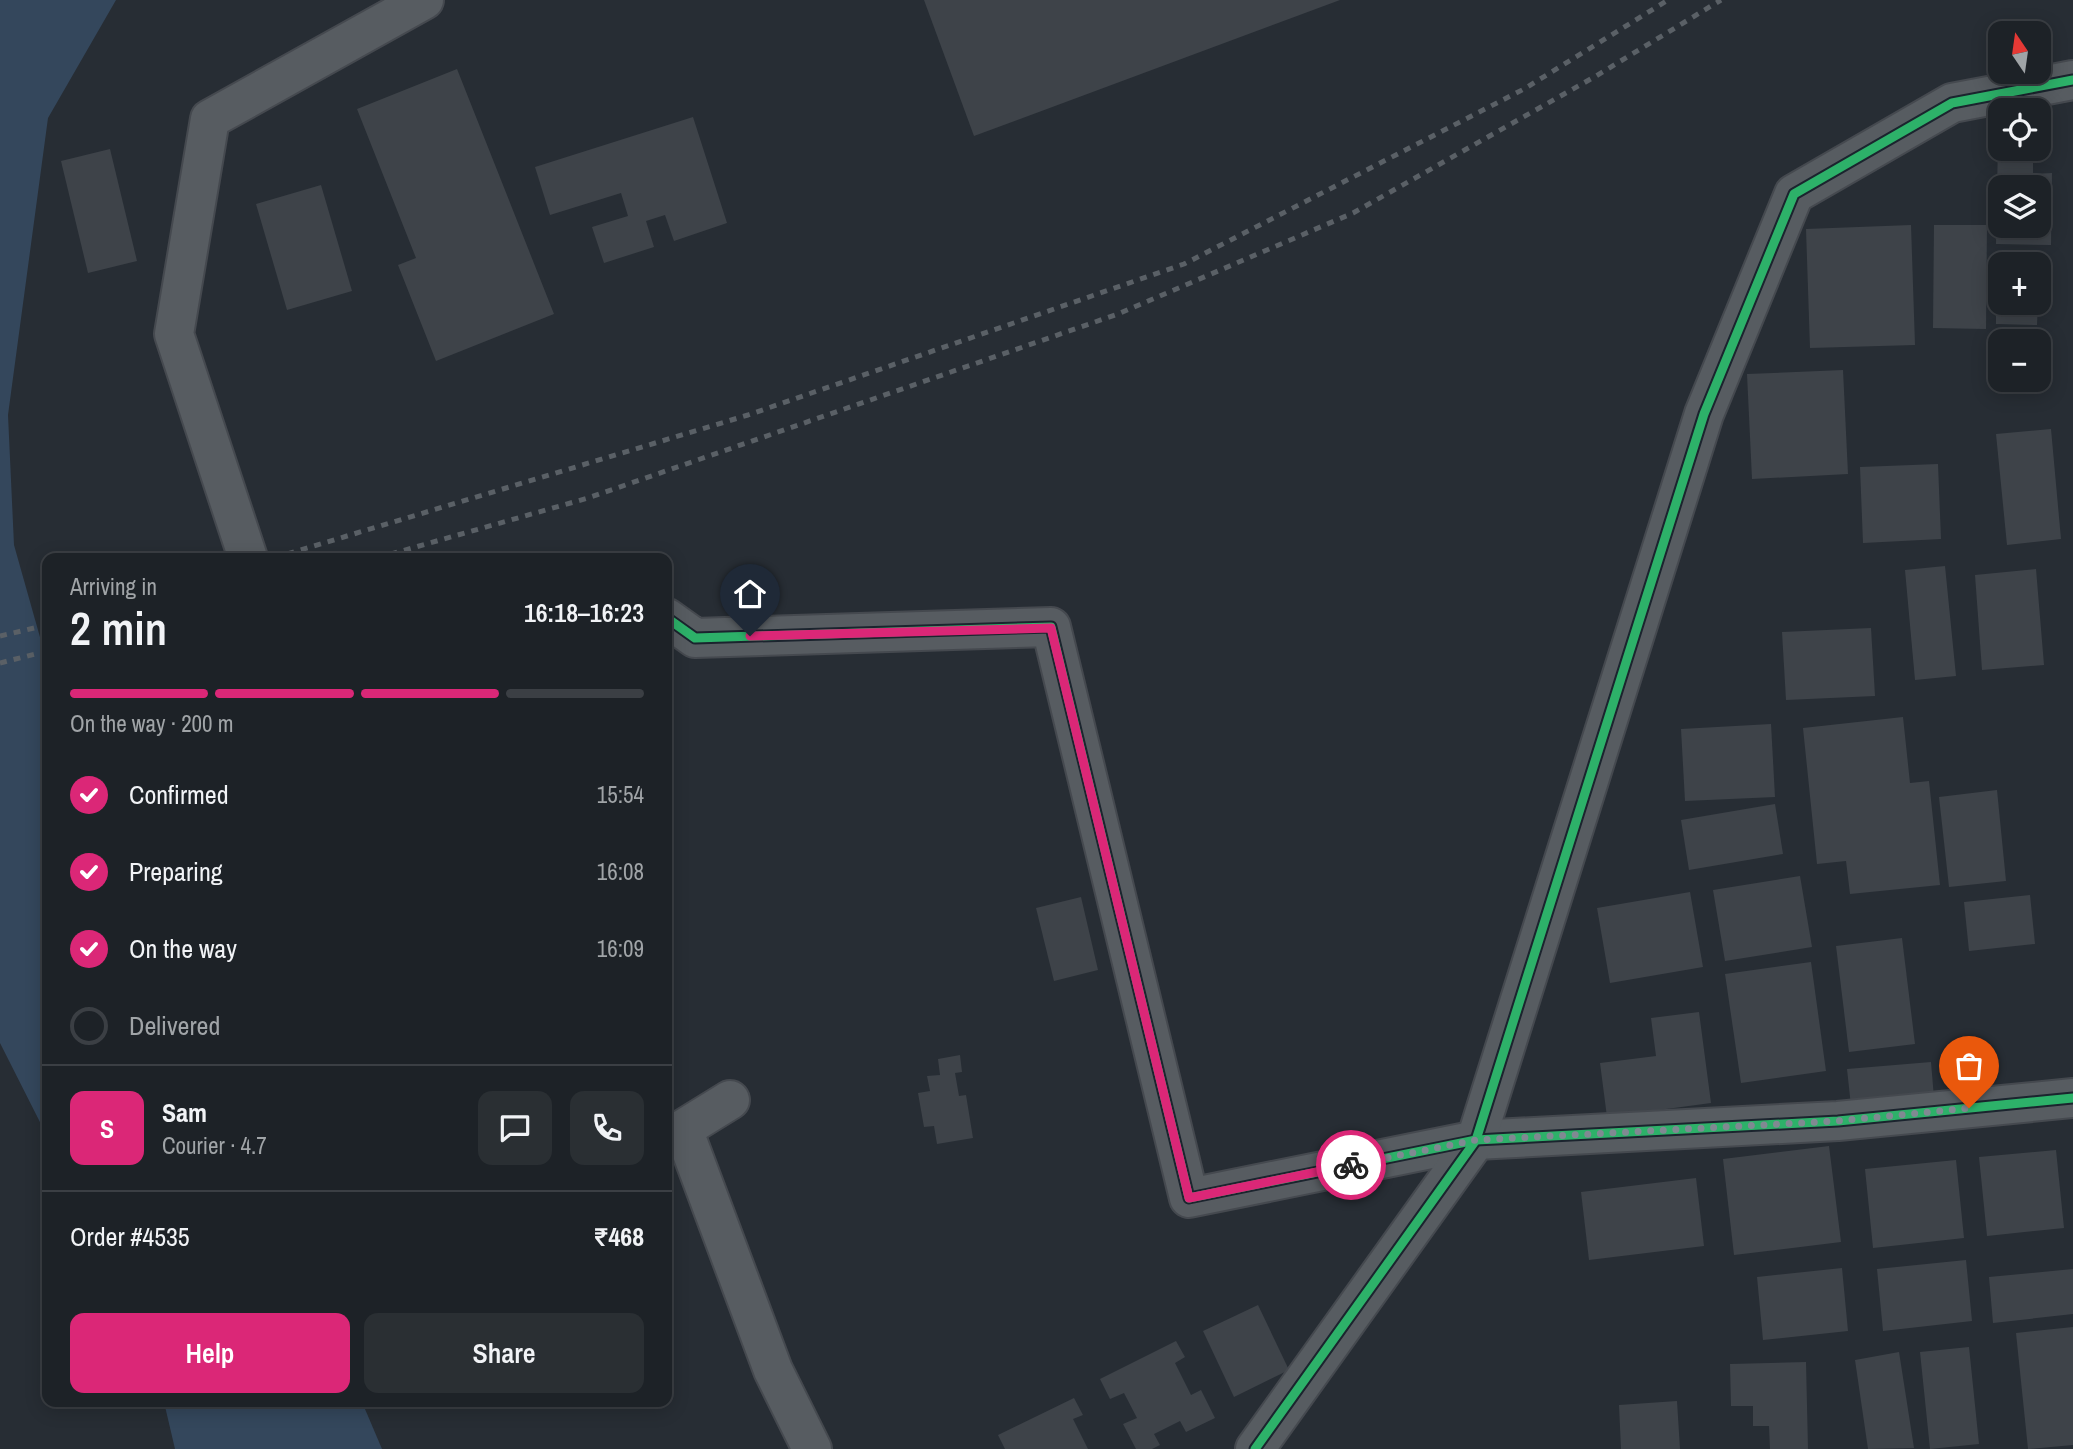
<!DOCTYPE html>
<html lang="en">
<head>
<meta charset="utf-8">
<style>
  body { margin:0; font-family:"Archivo Narrow",sans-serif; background:#2a2f33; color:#f1f3f6; height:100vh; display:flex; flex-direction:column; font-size:26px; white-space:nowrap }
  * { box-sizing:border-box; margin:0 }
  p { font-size:23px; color:#a0a4a7 }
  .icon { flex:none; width:38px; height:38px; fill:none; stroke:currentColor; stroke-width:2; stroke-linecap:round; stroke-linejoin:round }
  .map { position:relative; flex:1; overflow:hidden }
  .panel { position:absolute; left:42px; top:553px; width:630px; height:854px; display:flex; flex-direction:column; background:#1d2227; border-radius:14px; box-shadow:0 4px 18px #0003,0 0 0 2px #3b3f44 }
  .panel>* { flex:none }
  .needle { width:46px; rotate:347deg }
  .controls { position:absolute; left:1988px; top:21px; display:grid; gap:14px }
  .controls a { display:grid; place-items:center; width:63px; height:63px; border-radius:14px; background:#1d2227; box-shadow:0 4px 18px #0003,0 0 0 2px #3b3f44; font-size:35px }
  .pin { position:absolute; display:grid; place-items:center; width:60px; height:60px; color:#fff; margin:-72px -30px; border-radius:50% 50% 50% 0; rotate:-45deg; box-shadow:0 0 7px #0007 }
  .pin .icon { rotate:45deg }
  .courier { position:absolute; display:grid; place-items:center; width:70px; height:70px; margin:-35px; border:5px solid #db2777; border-radius:50%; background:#fff; color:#222; box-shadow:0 2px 9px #0007 }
  .overview em { font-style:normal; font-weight:600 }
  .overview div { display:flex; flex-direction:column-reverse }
  .overview { display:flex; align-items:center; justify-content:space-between; height:119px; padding:0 28px }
  h1 { font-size:46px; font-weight:600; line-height:52px }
  .bar { display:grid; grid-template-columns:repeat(4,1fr); gap:10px 7px; align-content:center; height:84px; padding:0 28px }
  .bar i { height:9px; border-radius:5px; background:#3b3f44 }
  .bar .current { background:#db2777 }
  .bar p { grid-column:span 4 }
  .line { display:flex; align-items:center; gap:18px; padding:0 28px; border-top:2px solid #3b3f44 }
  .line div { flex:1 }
  .round { display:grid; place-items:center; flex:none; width:74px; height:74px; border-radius:14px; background:#2a2f33 }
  ol { padding:0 28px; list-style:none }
  li { display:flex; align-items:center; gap:21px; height:77px }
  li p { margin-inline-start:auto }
  li .icon { padding:7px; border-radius:50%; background:#db2777; color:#fff; stroke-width:4 }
  li:last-child { color:#a0a4a7 }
  li i { width:38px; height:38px; border:4px solid #3b3f44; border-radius:50% }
  .cta { display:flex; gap:14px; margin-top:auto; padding:14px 28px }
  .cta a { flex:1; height:80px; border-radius:14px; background:#db2777; color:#fff; font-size:28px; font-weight:600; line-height:80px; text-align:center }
  .cta a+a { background:#2a2f33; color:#f1f3f6 }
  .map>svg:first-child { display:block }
  .water { fill:#34475c }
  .building { fill:#3e4349; fill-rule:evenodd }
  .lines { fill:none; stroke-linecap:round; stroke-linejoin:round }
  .minor-casing { stroke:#45494f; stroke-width:42 }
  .minor { stroke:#575c61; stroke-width:38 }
  .rail { stroke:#5a6066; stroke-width:5; stroke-dasharray:7 7; stroke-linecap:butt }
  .cycleway-casing { stroke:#1b242e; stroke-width:13 }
  .cycleway { stroke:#2db169; stroke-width:9 }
  .done { stroke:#808992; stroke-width:7; stroke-dasharray:0 12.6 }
  .route { stroke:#db2777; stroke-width:9 }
</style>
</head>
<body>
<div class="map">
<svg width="2073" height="1449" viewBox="0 0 2073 1449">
  <rect width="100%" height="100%" fill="#272d34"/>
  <!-- water -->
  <g class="water">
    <polygon points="0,0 116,0 48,118 8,415 14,545 47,662 47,1136 0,1043"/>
    <polygon points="164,1402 362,1402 382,1449 175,1449"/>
  </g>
  <!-- building -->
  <g class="building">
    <polygon points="924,0 1340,0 974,136"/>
    <polygon points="457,69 554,314 436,361 398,265 416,258 357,109"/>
    <polygon points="693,117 727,223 674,241 665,215 646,221 654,247 604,263 592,227 628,216 621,193 550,215 535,167"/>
    <path d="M1998,140H2000V149H2033V174L2052,173L2051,245L1996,244ZM2000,187H2039V226H2000Z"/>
    <polygon points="110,149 137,261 88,273 61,161"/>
    <polygon points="321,185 352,291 287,310 256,204"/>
    <polygon points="1911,225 1915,345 1810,348 1806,229"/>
    <polygon points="1934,225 1987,225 1986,329 1933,328"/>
    <polygon points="1996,259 2038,259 2038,264 2000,264 2000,303 2038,303 2037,325 1996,324"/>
    <polygon points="1843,370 1848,474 1752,479 1747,374"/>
    <polygon points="2051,429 2061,539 2007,545 1996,434"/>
    <polygon points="1938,464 1941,539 1863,543 1860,467"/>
    <polygon points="1945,566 1956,676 1915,680 1905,570"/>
    <polygon points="2036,569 2044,665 1982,670 1975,575"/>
    <polygon points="1871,628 1875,696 1786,700 1782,632"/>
    <polygon points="1903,717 1910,783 1929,781 1940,885 1850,894 1846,861 1817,864 1803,728"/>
    <polygon points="1771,724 1775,797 1685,801 1681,729"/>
    <polygon points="1997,790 2006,881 1949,887 1939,797"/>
    <polygon points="1775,804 1783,854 1689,870 1681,820"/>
    <polygon points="1800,876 1812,947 1725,961 1713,890"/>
    <polygon points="1690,892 1703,967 1610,983 1597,908"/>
    <polygon points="2030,895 2035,944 1969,951 1964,902"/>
    <polygon points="1081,897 1098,970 1054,981 1036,908"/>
    <polygon points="1902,938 1915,1044 1849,1052 1836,946"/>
    <polygon points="1811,962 1826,1071 1741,1083 1725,974"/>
    <polygon points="1699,1012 1711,1103 1607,1117 1600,1063 1656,1056 1651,1018"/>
    <polygon points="960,1055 962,1072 955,1073 959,1096 966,1095 973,1138 937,1144 934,1126 924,1127 918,1093 930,1091 927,1076 940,1075 938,1059"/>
    <polygon points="1931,1062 1934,1098 1851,1106 1847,1069"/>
    <polygon points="1829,1146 1841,1242 1734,1255 1723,1159"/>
    <polygon points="2056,1150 2064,1228 1987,1236 1979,1157"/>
    <polygon points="1956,1160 1964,1238 1873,1248 1865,1169"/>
    <polygon points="1696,1178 1704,1246 1589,1260 1581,1192"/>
    <polygon points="1966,1260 1972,1321 1883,1331 1877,1269"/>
    <polygon points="1842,1268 1848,1331 1763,1340 1757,1277"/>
    <polygon points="2073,1269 2073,1314 1993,1323 1989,1277"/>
    <polygon points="1258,1305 1289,1370 1234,1397 1203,1331"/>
    <polygon points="2073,1327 2073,1445 2028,1449 2016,1333"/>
    <polygon points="1176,1341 1185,1357 1175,1363 1191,1395 1201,1390 1215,1418 1186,1432 1180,1421 1154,1434 1160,1445 1152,1449 1136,1449 1123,1424 1137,1418 1124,1393 1110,1399 1100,1379"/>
    <polygon points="1969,1347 1979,1444 1930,1449 1920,1352"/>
    <polygon points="1899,1352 1914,1448 1868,1449 1855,1360"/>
    <polygon points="1806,1362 1808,1449 1770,1449 1769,1426 1753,1426 1753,1406 1731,1406 1730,1364"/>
    <polygon points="1074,1398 1083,1415 1073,1419 1088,1449 1005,1449 998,1435"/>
    <polygon points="1677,1401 1680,1449 1621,1449 1619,1405"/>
  </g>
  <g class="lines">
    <!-- minor casing -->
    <g class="minor-casing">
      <g id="minor">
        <polyline points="248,558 174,334 210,119 424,0"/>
        <polyline points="667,618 695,638 1051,627 1189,1198 1476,1140 1838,1121 2073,1098"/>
        <polyline points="730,1100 683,1129 773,1370 812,1449"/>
        <polyline points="1255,1449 1476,1140 1704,414 1794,194 1952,103 2073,80"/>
      </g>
    </g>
    <!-- minor -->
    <use href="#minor" class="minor"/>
    <!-- rail -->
    <g class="rail">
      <polyline points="274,558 748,415 1184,264 1524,89 1668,0"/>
      <polyline points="377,558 588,498 1118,314 1353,213 1596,76 1721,0"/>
      <polyline points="0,636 47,625"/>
      <polyline points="0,663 47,651"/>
    </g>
    <!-- cycleway casing -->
    <g class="cycleway-casing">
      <g id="cycleway">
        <polyline points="667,618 695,638 1051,627 1189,1198 1476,1140 1838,1121 2073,1098"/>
        <polyline points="1255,1449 1476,1140 1704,414 1794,194 1952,103 2073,80"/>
      </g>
    </g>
    <!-- cycleway -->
    <use href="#cycleway" class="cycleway"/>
  </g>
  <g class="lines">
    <!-- done -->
    <polyline class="done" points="1351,1165 1476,1140 1838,1121 1969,1108"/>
    <!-- route -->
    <polyline class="route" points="750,636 1051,628 1189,1198 1351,1165"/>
  </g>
</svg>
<div class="controls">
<a><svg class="needle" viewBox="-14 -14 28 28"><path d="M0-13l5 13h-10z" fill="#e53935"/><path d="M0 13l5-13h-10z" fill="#a0a4a7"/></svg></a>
<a><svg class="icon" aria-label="locate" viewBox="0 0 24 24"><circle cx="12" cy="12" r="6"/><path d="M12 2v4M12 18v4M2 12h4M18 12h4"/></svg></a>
<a><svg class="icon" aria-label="layers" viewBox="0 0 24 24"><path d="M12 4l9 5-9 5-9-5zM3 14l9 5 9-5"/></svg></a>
<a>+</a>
<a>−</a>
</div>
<div class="pin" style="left:1969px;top:1108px;background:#ea580c"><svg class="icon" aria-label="bag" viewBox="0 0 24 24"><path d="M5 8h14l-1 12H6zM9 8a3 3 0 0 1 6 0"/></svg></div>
<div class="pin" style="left:750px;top:636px;background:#1f2937"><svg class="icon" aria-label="home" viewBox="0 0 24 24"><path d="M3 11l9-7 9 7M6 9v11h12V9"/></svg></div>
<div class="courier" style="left:1351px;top:1165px"><svg class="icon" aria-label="bike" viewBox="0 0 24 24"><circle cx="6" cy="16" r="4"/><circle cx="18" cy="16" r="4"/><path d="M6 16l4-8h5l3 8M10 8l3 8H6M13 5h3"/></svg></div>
<section class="panel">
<div class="overview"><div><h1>2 min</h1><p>Arriving in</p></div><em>16:18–16:23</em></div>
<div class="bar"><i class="current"></i><i class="current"></i><i class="current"></i><i></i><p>On the way · 200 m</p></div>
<ol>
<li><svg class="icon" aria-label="check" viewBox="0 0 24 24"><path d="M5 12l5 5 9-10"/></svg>Confirmed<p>15:54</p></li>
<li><svg class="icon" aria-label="check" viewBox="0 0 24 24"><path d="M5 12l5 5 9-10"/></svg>Preparing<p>16:08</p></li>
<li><svg class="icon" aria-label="check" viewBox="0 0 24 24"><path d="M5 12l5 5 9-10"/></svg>On the way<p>16:09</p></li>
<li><i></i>Delivered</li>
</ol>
<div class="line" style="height:126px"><b class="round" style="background:#db2777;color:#fff">S</b><div><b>Sam</b><p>Courier · 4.7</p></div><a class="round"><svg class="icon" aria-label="chat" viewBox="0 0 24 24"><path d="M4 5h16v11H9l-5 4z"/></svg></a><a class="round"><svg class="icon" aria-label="phone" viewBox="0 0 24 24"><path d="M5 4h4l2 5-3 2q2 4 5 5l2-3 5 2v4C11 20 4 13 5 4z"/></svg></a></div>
<div class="line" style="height:91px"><div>Order #4535</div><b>₹468</b></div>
<div class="cta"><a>Help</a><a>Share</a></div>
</section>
</div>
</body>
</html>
